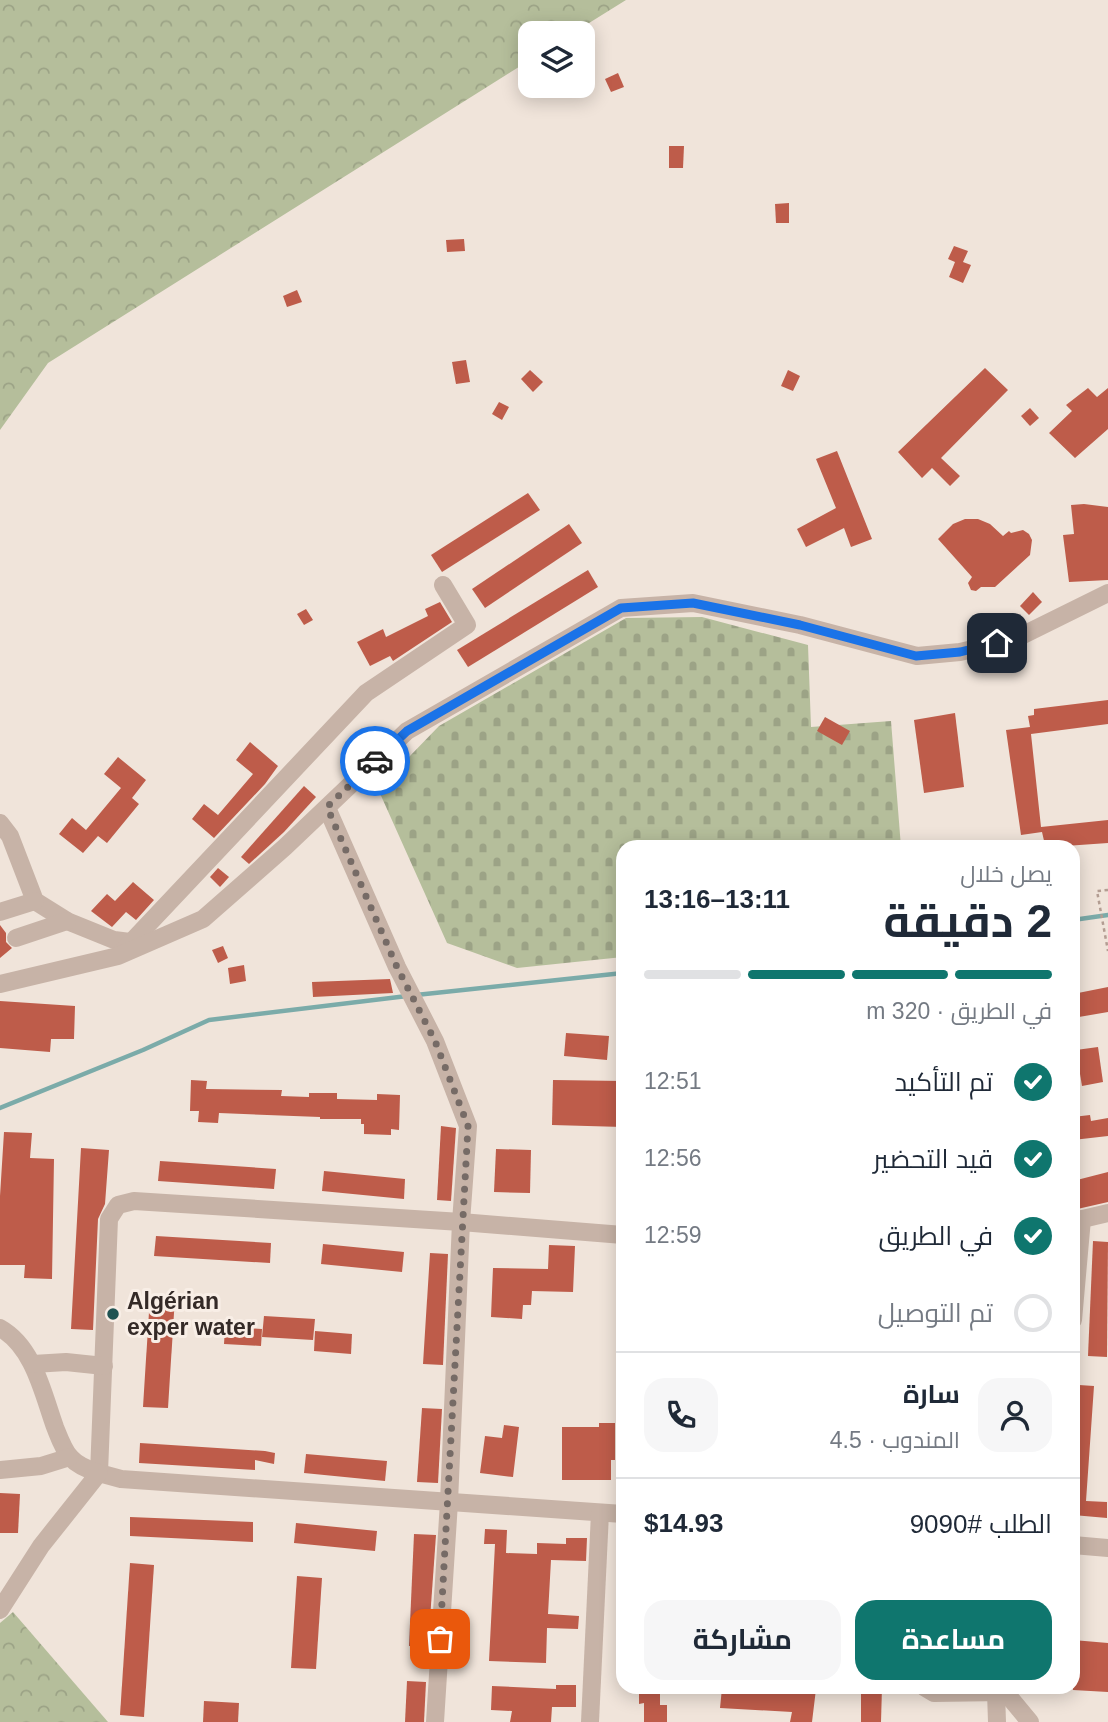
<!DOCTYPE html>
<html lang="ar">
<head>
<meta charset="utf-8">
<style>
  body { margin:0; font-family:Helvetica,Cairo,sans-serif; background:#f6f6f7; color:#1f2937; direction:rtl; height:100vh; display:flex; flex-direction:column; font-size:26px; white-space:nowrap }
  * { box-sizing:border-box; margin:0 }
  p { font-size:23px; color:#747a83 }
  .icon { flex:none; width:38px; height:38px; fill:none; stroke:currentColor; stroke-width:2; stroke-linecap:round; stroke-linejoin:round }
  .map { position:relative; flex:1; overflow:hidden; direction:ltr }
  .details { position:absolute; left:616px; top:840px; width:464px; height:854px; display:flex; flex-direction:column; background:#fff; border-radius:21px; box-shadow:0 4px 18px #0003; direction:rtl }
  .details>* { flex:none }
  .controls { position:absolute; left:518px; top:21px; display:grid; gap:14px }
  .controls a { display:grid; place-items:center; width:77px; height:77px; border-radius:14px; background:#fff; box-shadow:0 4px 18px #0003; font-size:35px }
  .pin { position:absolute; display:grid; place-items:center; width:60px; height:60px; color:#fff; margin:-30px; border-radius:14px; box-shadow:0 4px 10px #0006 }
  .courier { position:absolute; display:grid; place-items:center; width:70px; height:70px; margin:-35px; border:5px solid #1a73e8; border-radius:50%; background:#fff; color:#222; box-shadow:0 2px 9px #0007 }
  .headline em { font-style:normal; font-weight:700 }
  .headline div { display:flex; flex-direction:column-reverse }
  .headline { display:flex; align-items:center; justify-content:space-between; height:119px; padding:0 28px }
  h1 { font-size:46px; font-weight:700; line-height:52px }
  .bar { display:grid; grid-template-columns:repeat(4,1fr); gap:10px 7px; align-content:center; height:84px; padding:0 28px }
  .bar i { height:9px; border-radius:5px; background:#e0e1e3 }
  .bar .active { background:#0f766e }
  .bar p { grid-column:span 4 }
  .line { display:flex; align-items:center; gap:18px; padding:0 28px; border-top:2px solid #e0e1e3 }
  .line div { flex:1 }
  .round { display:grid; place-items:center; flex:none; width:74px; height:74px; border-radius:21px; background:#f6f6f7 }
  ol { padding:0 28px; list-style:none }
  li { display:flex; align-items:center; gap:21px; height:77px }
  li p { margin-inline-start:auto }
  li .icon { padding:7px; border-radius:50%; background:#0f766e; color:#fff; stroke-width:4 }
  li:last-child { color:#747a83 }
  li i { width:38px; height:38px; border:4px solid #e0e1e3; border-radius:50% }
  .button { display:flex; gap:14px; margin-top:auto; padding:14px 28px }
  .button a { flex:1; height:80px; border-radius:21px; background:#0f766e; color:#fff; font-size:28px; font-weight:700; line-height:80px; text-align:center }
  .button a+a { background:#f6f6f7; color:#1f2937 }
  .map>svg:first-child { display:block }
  .forest { fill:url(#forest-crowns) }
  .cemetery { fill:url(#cemetery-stones) }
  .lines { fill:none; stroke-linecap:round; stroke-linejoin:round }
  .stream { stroke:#7baba9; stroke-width:4.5 }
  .building { fill:#be5c4a }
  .path { stroke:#b39d92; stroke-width:2.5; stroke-dasharray:3.5 3.5; stroke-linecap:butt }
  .minor { stroke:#c7b3a7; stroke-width:18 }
  .done { stroke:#766b66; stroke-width:7; stroke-dasharray:0 12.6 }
  .route { stroke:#1a73e8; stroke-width:9 }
  .poi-dot { fill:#1f5352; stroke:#f8eee6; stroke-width:2.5 }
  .labels { text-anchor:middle; stroke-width:6; stroke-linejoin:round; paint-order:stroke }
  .poi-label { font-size:23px; font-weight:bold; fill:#342a27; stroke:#f8eee6; text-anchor:start }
</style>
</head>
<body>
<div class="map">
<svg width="1108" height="1722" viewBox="0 0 1108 1722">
  <defs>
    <pattern id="forest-crowns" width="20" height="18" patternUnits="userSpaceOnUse" patternTransform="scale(1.75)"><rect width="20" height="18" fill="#b5be9b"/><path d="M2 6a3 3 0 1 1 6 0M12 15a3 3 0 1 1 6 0" fill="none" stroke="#9ca386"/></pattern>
    <pattern id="cemetery-stones" width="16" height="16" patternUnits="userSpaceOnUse" patternTransform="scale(1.75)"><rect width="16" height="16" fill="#b5be9b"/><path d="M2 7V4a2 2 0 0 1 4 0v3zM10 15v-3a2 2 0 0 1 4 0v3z" fill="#9ca386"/></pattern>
  </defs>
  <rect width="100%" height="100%" fill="#f0e4da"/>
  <!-- forest -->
  <g class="forest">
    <polygon points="0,0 626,0 573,33 530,33 530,60 48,363 0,430"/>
    <polygon points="13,1612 108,1722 0,1722 0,1623"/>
  </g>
  <!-- cemetery -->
  <polygon class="cemetery" points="702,617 808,645 811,727 891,721 901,847 623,847 623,957 517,968 447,943 378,789 439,726 626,618"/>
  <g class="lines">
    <!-- stream -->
    <g class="stream">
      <polyline points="1073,920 1108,915"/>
      <polyline points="416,995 623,973"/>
      <polyline points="0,1108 143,1050 209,1020 407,996"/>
    </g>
  </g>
  <!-- building -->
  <g class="building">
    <polygon points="618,73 624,87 611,92 605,79"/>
    <polygon points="669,146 684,146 683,168 669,168"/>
    <polygon points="789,203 789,223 776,223 775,204"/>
    <polygon points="464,239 465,251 447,252 446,240"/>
    <polygon points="954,246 968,251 963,262 971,265 963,283 949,277 955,262 948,259"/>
    <polygon points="297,290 302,302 287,307 283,296"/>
    <polygon points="466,360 470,382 456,384 452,362"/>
    <polygon points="985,368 1008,390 941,458 960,476 950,486 932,468 922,478 898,452"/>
    <polygon points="530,370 543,382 533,392 521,379"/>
    <polygon points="788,370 800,376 793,391 781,386"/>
    <polygon points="1088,388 1097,397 1108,388 1108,429 1075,458 1049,433 1072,411 1066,405"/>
    <polygon points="499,402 509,407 502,420 492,414"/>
    <polygon points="1030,408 1039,418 1030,426 1021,416"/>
    <polygon points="837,451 872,539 851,547 844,528 806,547 797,529 836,508 816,459"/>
    <polygon points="528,493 540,510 442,572 431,555"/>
    <polygon points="1084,504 1108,507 1108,580 1069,582 1063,535 1074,534 1071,505"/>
    <polygon points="965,519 978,519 990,524 1003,536 1009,531 1011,533 1023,530 1029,534 1032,540 1030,555 995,587 981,587 976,591 971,590 968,583 972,577 938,539 953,524"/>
    <polygon points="569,524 582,543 485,608 472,589"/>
    <polygon points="588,570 598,587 468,667 457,650"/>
    <polygon points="1033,592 1042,602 1029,615 1020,606"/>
    <polygon points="440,602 452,622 393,661 390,656 370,666 357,642 383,629 386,637 428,616 425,609"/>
    <polygon points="306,609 313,620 304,625 297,614"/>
    <polygon points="1108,700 1108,724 1031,734 1041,827 1108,820 1108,843 1051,847 1051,844 1045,845 1042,832 1021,835 1006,730 1030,727 1028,716 1034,715 1034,709"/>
    <polygon points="955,713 964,787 924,793 914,720"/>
    <polygon points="825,717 850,731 842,745 817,731"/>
    <polygon points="250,742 278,766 265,784 214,838 192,819 204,804 218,815 253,774 236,760"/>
    <polygon points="118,757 146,780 132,798 139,804 107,843 98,836 83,853 59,834 72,818 86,830 121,788 104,774"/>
    <polygon points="304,786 316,797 284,832 249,864 241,857"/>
    <polygon points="218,868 229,877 220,887 210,877"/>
    <polygon points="133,882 154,900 136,920 126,912 112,927 91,911 107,894 115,901"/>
    <polygon points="0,925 6,933 6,942 12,948 0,958"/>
    <polygon points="223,946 228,958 218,963 212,950"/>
    <polygon points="244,965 246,981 230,984 228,968"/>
    <polygon points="390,979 393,993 313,997 312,982"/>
    <polygon points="1108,987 1108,1012 1073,1018 1073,994"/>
    <polygon points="0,1001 75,1006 74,1039 51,1039 50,1052 0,1048"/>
    <polygon points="566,1033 609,1036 607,1060 564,1056"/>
    <polygon points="1098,1047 1103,1082 1082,1086 1076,1050"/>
    <polygon points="191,1080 207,1081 206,1089 282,1090 281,1096 309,1097 309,1093 337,1093 337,1099 377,1100 377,1094 400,1095 399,1130 391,1129 391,1135 364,1134 364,1124 361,1124 361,1119 320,1119 320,1117 219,1113 218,1123 198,1122 199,1111 190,1111"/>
    <polygon points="553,1080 623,1081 623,1127 552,1125"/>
    <polygon points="1090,1115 1091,1121 1108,1118 1108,1136 1073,1140 1073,1117"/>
    <polygon points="441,1126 456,1128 451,1201 437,1200"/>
    <polygon points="4,1132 32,1133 30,1158 54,1159 52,1279 24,1278 25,1265 0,1265 0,1196"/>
    <polygon points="81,1148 109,1150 105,1204 98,1219 93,1330 71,1329"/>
    <polygon points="496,1149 531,1150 530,1193 494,1192"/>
    <polygon points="160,1161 276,1169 274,1189 158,1181"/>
    <polygon points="324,1171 405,1179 404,1199 322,1191"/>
    <polygon points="1108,1172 1108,1202 1073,1210 1073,1181"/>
    <polygon points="156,1236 271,1243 270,1263 154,1256"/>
    <polygon points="1093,1241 1108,1242 1107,1357 1088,1356"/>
    <polygon points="323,1244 404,1252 402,1272 321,1264"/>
    <polygon points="549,1245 575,1246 573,1292 532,1291 531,1305 523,1305 522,1319 491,1317 493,1268 548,1269"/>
    <polygon points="430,1253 448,1254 443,1365 423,1364"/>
    <polygon points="150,1296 175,1297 168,1408 143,1407"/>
    <polygon points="264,1316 315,1319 313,1340 262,1337"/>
    <polygon points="225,1327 262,1329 261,1346 224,1344"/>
    <polygon points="315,1331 352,1334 351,1354 314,1351"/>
    <polygon points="1079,1385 1094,1386 1086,1501 1107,1502 1107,1518 1073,1515 1073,1429 1076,1429"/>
    <polygon points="422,1408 442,1409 438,1483 417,1482"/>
    <polygon points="599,1423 615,1423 615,1460 611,1460 611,1480 562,1480 562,1427 599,1427"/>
    <polygon points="504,1425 519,1427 513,1477 480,1473 485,1436 502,1438"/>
    <polygon points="140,1443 265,1451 275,1453 274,1464 255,1460 255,1470 139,1463"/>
    <polygon points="306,1454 387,1461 385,1481 304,1473"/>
    <polygon points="0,1493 20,1494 18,1533 0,1533"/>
    <polygon points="130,1517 253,1522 253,1542 130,1536"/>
    <polygon points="296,1523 377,1531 375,1551 294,1543"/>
    <polygon points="485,1529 507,1530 506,1553 537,1554 537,1543 566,1544 566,1538 587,1538 586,1561 551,1560 548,1614 579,1616 578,1629 547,1628 546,1663 489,1661 495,1544 484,1544"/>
    <polygon points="414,1534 436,1535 428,1647 409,1646"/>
    <polygon points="130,1563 154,1565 144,1717 120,1715"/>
    <polygon points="297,1576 322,1578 316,1669 291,1668"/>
    <polygon points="1073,1640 1108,1643 1108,1692 1073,1690"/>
    <polygon points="407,1681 426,1682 424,1722 405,1722"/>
    <polygon points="556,1685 576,1685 576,1707 552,1707 551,1722 510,1722 512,1711 491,1710 492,1686 556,1689"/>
    <polygon points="639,1687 660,1687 660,1705 667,1705 667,1722 644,1722 644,1703 639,1704"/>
    <polygon points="795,1687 816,1689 812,1722 790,1722 792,1712 720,1708 722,1688 794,1691"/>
    <polygon points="861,1687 882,1687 881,1722 861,1722"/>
    <polygon points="204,1701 239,1703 238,1722 203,1722"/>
  </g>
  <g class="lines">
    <!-- path -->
    <polyline class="path" points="1108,890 1097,891 1108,951"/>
    <!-- minor -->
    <g class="minor">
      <polyline points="327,808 397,967 435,1041 468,1126 461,1222 449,1502 435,1722"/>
      <polyline points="0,823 10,836 35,901 67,921 114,940 130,942"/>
      <polyline points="0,912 35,901"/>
      <polyline points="16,938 67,921"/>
      <polyline points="122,952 366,693 467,625 443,585"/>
      <polyline points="0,984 118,956 203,919 285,847 407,731 621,608 693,603 800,625 917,656 960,652 1015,639 1108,593"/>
      <polyline points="1074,1221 1108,1213"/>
      <polyline points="623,1235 461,1222 134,1201 118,1205 109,1219 99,1473 121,1479 623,1514"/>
      <polyline points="1073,1320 1082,1219"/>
      <path d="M0,1328C34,1347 43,1394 55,1427C59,1437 63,1449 70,1457C77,1465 89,1470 99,1473L41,1546L0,1610"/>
      <polyline points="33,1364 66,1362 104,1366"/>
      <polyline points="0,1470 41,1466 70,1457"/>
      <polyline points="1073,1545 1108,1548"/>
      <polyline points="924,1687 934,1693 1003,1692"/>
      <polyline points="1001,1687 1030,1722"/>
      <polyline points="996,1692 997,1722"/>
      <polyline points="590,1722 600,1513"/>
    </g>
  </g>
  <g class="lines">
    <!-- done -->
    <polyline class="done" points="375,761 327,807 397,967 435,1041 468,1126 440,1639"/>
    <!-- route -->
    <polyline class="route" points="375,761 407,731 621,608 693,603 800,625 916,656 960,652 997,643"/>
  </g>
  <!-- markers -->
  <circle class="poi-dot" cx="113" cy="1314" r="7"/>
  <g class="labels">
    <!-- poi labels -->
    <g class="poi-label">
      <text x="127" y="1309">Algérian<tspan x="127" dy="26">exper water</tspan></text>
    </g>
  </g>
</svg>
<div class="controls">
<a><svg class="icon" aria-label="layers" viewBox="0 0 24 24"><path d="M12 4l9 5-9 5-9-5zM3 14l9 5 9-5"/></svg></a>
</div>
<div class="pin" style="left:440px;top:1639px;background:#ea580c"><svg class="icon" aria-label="bag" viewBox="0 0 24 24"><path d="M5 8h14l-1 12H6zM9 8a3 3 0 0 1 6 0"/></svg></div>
<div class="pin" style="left:997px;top:643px;background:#1f2937"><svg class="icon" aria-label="home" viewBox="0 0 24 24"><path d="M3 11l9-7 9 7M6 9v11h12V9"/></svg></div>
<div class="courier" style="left:375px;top:761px"><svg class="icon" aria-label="car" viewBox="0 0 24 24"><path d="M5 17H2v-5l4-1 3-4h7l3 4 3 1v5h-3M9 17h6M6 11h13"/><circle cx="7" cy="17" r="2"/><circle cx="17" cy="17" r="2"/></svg></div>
<section class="details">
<div class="headline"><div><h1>2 دقيقة</h1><p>يصل خلال</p></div><em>13:11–13:16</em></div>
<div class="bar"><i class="active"></i><i class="active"></i><i class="active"></i><i></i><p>في الطريق · 320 m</p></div>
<ol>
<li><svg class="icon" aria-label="check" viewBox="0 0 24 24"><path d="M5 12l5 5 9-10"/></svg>تم التأكيد<p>12:51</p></li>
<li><svg class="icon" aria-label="check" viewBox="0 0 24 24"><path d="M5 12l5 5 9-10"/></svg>قيد التحضير<p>12:56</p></li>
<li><svg class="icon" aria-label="check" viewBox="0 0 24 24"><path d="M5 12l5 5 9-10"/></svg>في الطريق<p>12:59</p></li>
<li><i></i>تم التوصيل</li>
</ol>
<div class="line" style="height:126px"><a class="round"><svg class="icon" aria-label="person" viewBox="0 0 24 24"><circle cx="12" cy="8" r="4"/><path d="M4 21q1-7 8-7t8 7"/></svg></a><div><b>سارة</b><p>المندوب · 4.5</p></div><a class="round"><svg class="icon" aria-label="phone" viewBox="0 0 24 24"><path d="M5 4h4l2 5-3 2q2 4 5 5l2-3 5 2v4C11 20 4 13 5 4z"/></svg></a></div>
<div class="line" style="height:91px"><div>الطلب #9090</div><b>$14.93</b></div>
<div class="button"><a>مساعدة</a><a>مشاركة</a></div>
</section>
</div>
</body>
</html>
